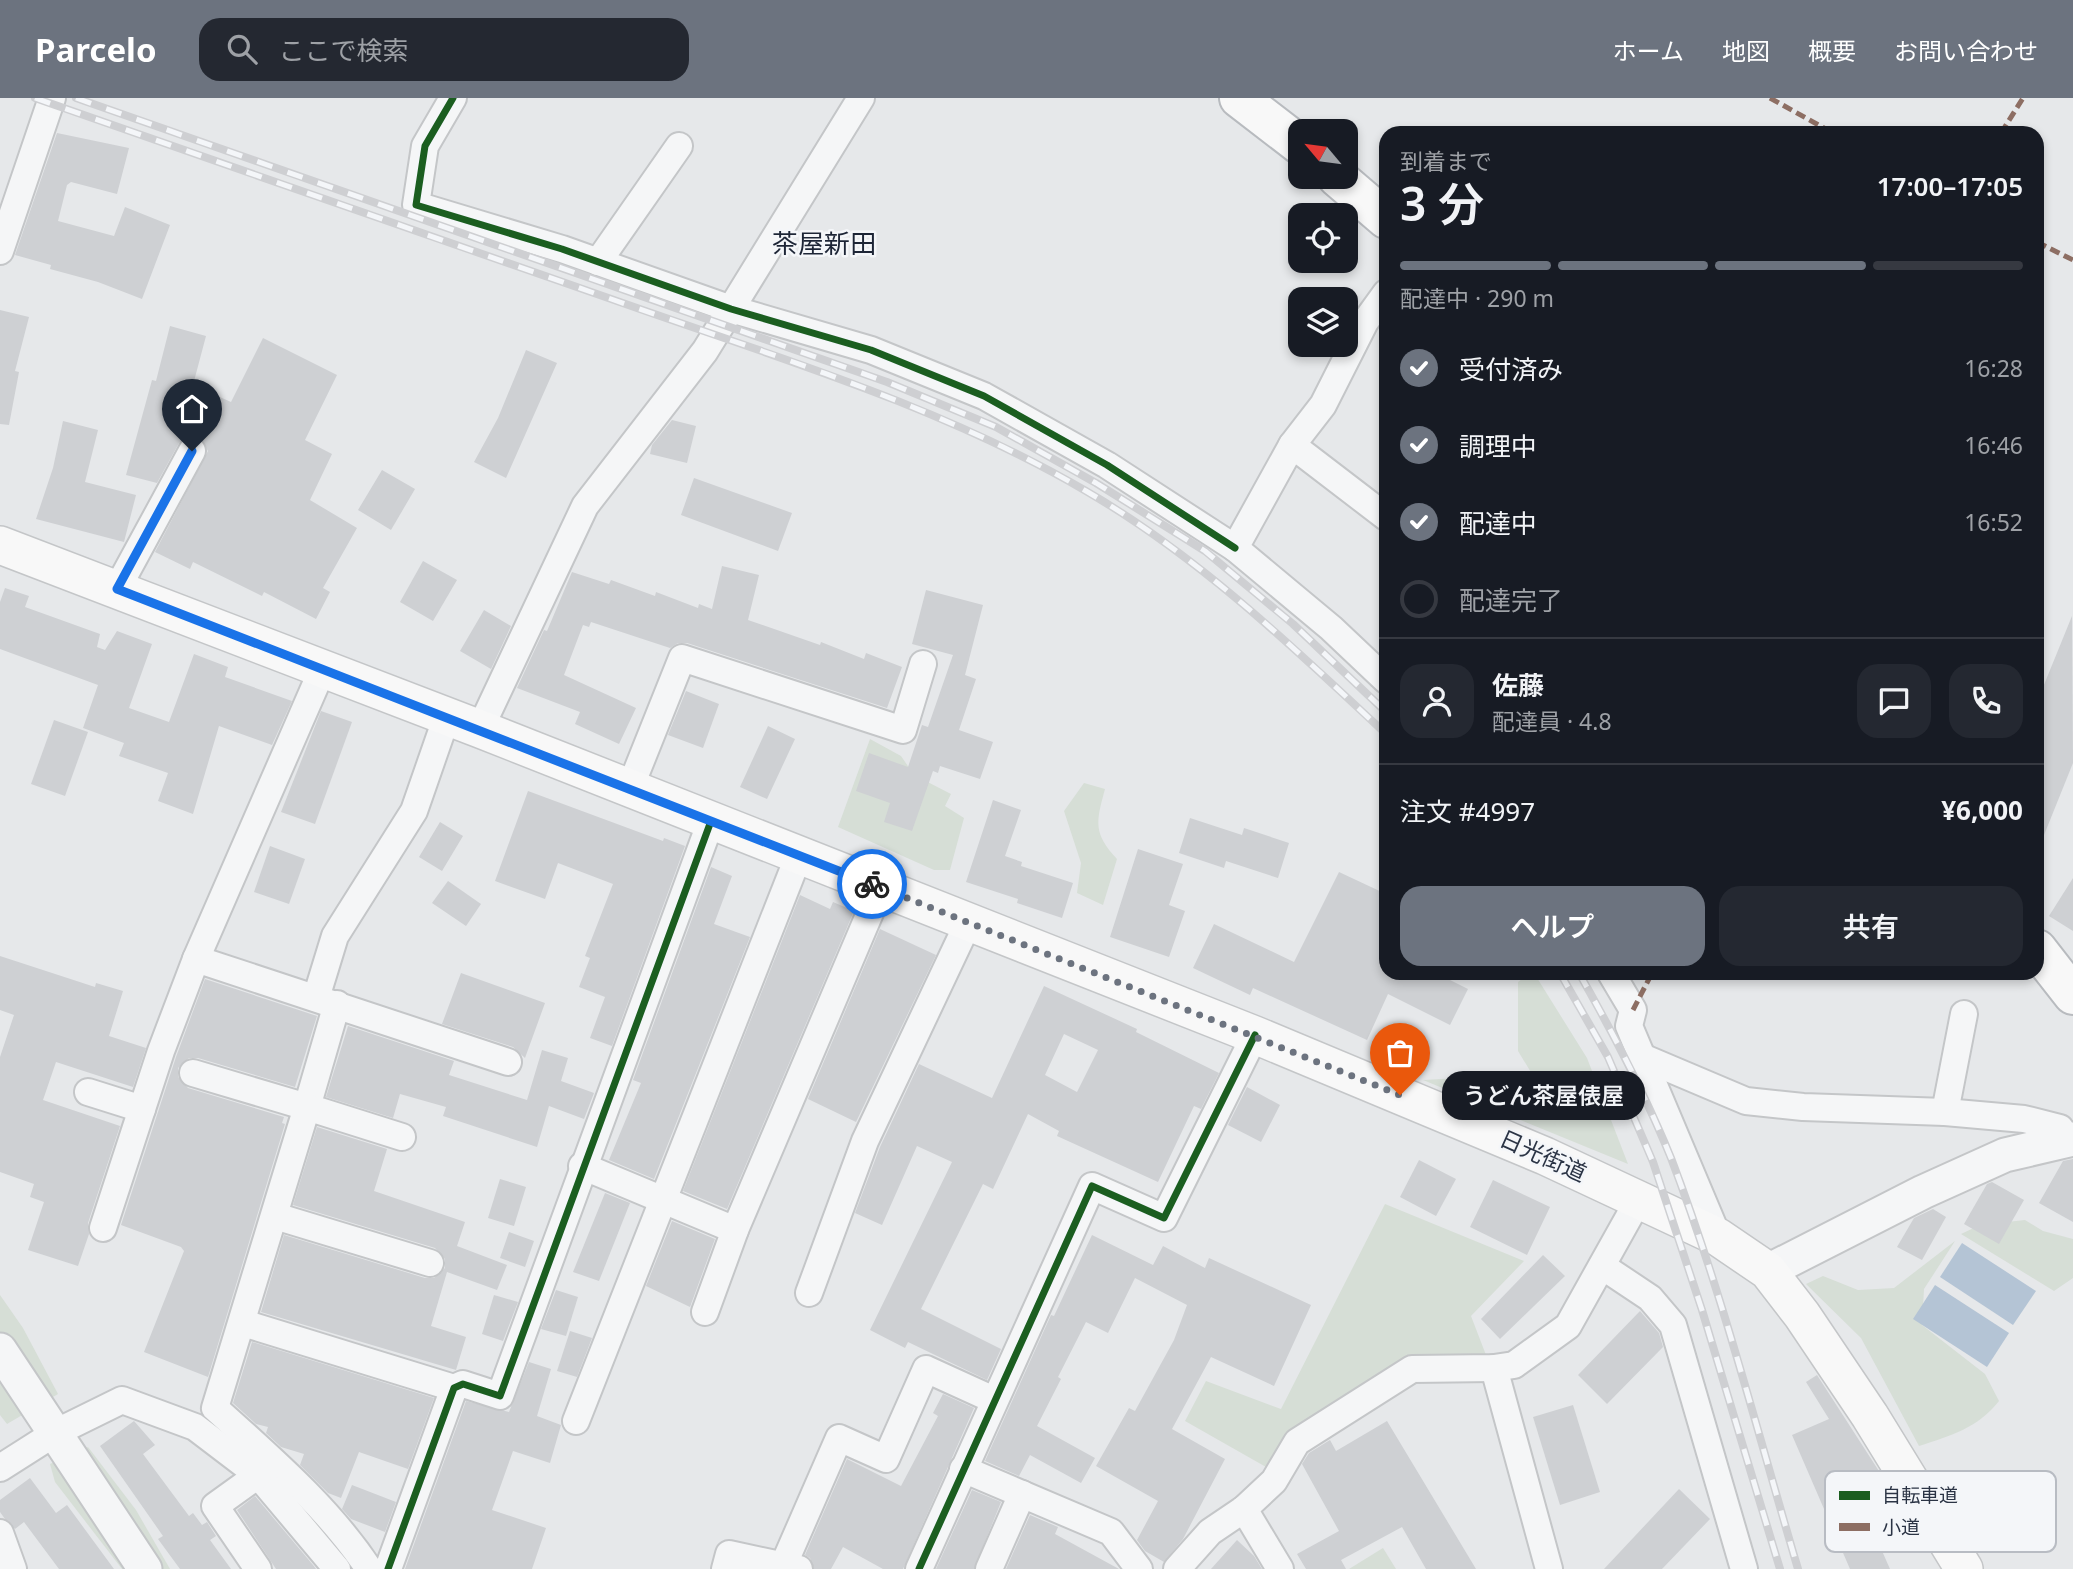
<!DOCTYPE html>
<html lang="ja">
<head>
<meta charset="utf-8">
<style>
  body { margin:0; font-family:"Noto Sans","Noto Sans JP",sans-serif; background:#242831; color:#f1f3f6; height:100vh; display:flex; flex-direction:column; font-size:26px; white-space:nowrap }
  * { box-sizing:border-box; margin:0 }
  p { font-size:23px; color:#9ea1a6 }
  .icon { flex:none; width:38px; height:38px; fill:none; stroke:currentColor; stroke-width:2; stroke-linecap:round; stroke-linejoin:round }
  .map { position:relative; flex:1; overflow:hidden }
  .details { position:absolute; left:1379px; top:28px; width:665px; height:854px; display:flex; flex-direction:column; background:#171b24; border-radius:21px; box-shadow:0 4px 10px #0003 }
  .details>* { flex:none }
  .needle { width:46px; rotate:299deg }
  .controls { position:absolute; left:1288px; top:21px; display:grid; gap:14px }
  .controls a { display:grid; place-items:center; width:70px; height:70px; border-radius:14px; background:#171b24; box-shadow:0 4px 10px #0003; font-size:35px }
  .pin { position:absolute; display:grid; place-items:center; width:60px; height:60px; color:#fff; margin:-72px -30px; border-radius:50% 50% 50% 0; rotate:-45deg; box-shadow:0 0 7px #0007 }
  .pin .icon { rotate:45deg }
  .courier { position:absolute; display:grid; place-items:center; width:70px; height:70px; margin:-35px; border:5px solid #1a73e8; border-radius:50%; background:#fff; color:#222; box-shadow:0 2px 9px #0007 }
  .bubble { position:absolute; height:49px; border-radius:21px; background:#171b24; box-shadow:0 4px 10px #0003; font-size:23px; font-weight:600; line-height:49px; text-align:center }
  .summary em { font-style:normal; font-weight:600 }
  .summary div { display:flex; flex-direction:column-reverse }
  .summary { display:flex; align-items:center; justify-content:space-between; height:119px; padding:0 21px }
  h1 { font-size:46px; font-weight:600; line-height:52px }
  .bar { display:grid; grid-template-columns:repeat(4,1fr); gap:10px 7px; align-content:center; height:84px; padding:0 21px }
  .bar i { height:9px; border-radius:5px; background:#363941 }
  .bar .on { background:#6c737f }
  .bar p { grid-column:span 4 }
  .line { display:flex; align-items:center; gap:18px; padding:0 21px; border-top:2px solid #363941 }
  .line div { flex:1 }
  .round { display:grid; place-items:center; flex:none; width:74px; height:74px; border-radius:21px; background:#242831 }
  ol { padding:0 21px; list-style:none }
  li { display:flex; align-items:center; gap:21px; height:77px }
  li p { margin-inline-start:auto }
  li .icon { padding:7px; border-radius:50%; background:#6c737f; color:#fff; stroke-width:4 }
  li:last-child { color:#9ea1a6 }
  li i { width:38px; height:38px; border:4px solid #363941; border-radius:50% }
  .button { display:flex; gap:14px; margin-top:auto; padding:14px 21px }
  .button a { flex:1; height:80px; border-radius:21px; background:#6c737f; color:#fff; font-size:28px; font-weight:600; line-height:80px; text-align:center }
  .button a+a { background:#242831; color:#f1f3f6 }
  header { display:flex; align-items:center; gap:42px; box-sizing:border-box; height:98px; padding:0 35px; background:#6c737f; color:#fff }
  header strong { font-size:33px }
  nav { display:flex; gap:38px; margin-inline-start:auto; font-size:24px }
  .search { width:490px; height:63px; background:#242831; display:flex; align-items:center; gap:18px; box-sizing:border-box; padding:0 24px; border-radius:21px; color:#9ea1a6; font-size:26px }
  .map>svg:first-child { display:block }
  .green { fill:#d6ded6 }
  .water { fill:#b4c4d5 }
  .building { fill:#ced0d3; fill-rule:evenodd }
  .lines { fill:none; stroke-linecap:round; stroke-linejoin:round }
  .minor-casing { stroke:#c4c6c8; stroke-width:30 }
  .tertiary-casing { stroke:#c4c6c8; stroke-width:37 }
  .secondary-casing { stroke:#c4c6c8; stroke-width:40 }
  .trunk-casing { stroke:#b8bbbf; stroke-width:42 }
  .minor { stroke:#f5f6f7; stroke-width:26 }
  .tertiary { stroke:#f5f6f7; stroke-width:33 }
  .secondary { stroke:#f8f8f8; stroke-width:37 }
  .trunk { stroke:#f8f8f8; stroke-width:38 }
  .rail-casing { stroke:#cecfd2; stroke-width:8 }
  .rail { stroke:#f4f6f9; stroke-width:5; stroke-dasharray:16; stroke-linecap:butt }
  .quiet { stroke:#8d6e63; stroke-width:5; stroke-dasharray:10 5; stroke-linecap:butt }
  .cycleway-casing { stroke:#f4f6f9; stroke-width:11 }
  .cycleway { stroke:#1b5e20; stroke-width:7 }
  .done { stroke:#6c737f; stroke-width:7; stroke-dasharray:0 12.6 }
  .route { stroke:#1a73e8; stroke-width:9 }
  .labels { text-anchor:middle; stroke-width:5; stroke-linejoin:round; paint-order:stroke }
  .street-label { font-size:23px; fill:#2b3445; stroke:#f4f6f9 }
  .quarter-label { font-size:26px; fill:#1d2536; stroke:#f4f6f9 }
  .key { fill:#f4f6f9; stroke:#b8bcc3; stroke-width:2 }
  .key-label { font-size:19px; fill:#2b3445 }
</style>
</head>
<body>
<header>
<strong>Parcelo</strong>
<div class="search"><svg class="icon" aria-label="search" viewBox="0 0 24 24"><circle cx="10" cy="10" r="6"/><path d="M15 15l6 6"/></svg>ここで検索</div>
<nav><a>ホーム</a><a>地図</a><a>概要</a><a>お問い合わせ</a></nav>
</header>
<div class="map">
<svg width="2073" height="1471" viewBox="0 0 2073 1471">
  <rect width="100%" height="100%" fill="#e6e8ea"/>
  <!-- green -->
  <g class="green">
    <polygon points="870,641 901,658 914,677 951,696 945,708 964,720 950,772 934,772 838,729"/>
    <path d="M1084,685L1105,691C1096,724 1093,735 1117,761L1103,807L1077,795L1081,765L1064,713Z"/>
    <polygon points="1530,875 1534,875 1587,960 1628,1066 1423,982 1532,976 1518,953 1518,884"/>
    <polygon points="1385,1106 1524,1163 1471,1218 1486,1257 1401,1263 1294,1332 1266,1369 1185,1323 1206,1283 1281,1311"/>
    <polygon points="2025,1122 2043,1133 2073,1141 2073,1180 2054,1193 1961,1136 1980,1127"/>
    <path d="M1955,1143L1924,1191L1922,1227L1985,1276L1999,1303C1978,1330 1950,1338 1919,1348L1861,1240L1806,1186L1823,1178L1858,1192L1894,1190Z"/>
    <polygon points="0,1197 23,1230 58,1296 7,1326 0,1317"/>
    <polygon points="88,1349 136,1412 170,1471 122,1471 55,1384 50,1366"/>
    <polygon points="1383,1450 1396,1471 1349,1471"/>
  </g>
  <!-- water -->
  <g class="water">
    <polygon points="1962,1145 2036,1193 2013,1227 1940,1179"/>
    <polygon points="1935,1187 2009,1235 1987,1269 1913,1221"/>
  </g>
  <!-- building -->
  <g class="building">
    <polygon points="57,35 129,50 117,96 71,84 67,87 58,123 114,138 125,109 170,127 142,201 98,184 50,171 51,167 15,157"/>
    <polygon points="0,212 29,219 15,273 19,274 9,327 0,326"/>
    <polygon points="170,228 206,238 193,287 231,304 263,240 337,277 305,342 332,356 310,402 357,430 323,490 330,494 316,521 264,494 262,498 193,464 190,471 155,454 208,353 200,340 191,337 179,345 157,385 126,377 152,282 156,283"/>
    <polygon points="526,252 557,265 506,380 474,364 498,320"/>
    <polygon points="672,322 696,328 687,365 650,356 652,347"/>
    <polygon points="63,323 98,332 85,384 136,397 124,444 36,421 53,370"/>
    <polygon points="382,372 415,391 391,432 358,412"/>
    <polygon points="694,380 792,415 778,453 681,417"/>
    <polygon points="423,463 457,482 433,523 400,504"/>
    <polygon points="722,468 759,477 748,522 820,547 821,544 864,561 866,555 902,569 887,610 687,545 678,545 670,550 591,524 589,529 583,527 564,577 636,610 619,646 575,626 580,614 517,590 544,532 547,533 572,474 609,486 611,482 655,498 656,494 698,510 699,506 712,511"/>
    <polygon points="5,490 29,498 25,509 100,536 97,549 105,552 117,533 152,546 129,610 169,624 194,556 228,569 225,579 292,603 272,647 219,628 193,716 158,703 168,675 119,658 124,645 83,630 98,587 0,551 0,504"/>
    <polygon points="926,492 983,507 965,577 976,581 959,632 993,644 980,681 940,668 938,675 933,673 912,733 884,724 890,705 856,693 869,655 908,669 922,627 928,629 953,557 912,546"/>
    <polygon points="484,512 511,528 491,571 460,553"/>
    <polygon points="2072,518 2073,665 2038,752 2037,604"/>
    <polygon points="686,593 719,606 703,650 668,637"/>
    <polygon points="321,613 352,624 315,726 281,714"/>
    <polygon points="54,622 88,634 65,698 31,686"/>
    <polygon points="768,628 795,641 767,701 740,689"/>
    <polygon points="528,693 663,743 664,740 685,748 612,948 590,940 605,899 579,889 590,860 585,858 613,786 558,765 545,801 495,783"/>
    <polygon points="993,702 1021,712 1005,758 1022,764 1021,768 1073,785 1062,820 1017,805 1018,801 966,784"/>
    <polygon points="1190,720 1242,737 1244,730 1289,745 1278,780 1226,763 1224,770 1179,755"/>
    <polygon points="440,724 463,738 442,773 419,759"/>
    <polygon points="270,748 305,761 289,806 254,794"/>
    <polygon points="1138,751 1183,766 1169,807 1185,813 1169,859 1110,839"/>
    <polygon points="711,769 732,778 714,826 750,839 654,1081 609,1062 641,985 633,982"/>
    <polygon points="1339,774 1386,796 1386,875 1436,875 1468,891 1450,927 1388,896 1367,942 1253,890 1250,897 1193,870 1214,826 1294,864"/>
    <polygon points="2073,780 2073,833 2049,818"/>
    <polygon points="448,783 481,806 466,828 432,805"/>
    <polygon points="800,797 830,811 833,804 854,813 727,1111 683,1093"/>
    <polygon points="880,831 936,857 856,1024 808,1001"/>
    <polygon points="0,858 95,889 96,885 123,893 109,938 146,950 133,989 56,964 43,1002 120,1028 88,1125 89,1136 78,1168 28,1152 44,1104 30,1099 34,1086 0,1074 0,959 14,917 0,912"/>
    <polygon points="461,875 545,905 525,960 513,949 442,926"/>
    <polygon points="205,881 317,918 295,989 198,960 189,960 178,970 178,979 188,990 284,1019 282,1025 285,1026 208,1279 144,1254 184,1153 181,1149 121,1127 176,959"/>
    <path d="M1044,888L1137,931L1136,934L1219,975L1201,1011L1194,1008L1158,1084L1057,1038L1059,1033L1028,1016L993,1091L983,1086L921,1211L1001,1251L987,1282L908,1244L905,1250L870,1232L952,1064L917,1048L882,1127L855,1115L880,1049L919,966L992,1000ZM1064,936L1098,952L1077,994L1045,977Z"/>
    <polygon points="348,928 454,963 449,977 527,1002 542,952 568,960 561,983 594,995 584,1021 549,1008 537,1049 443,1018 446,1009 400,996 393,1020 326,999"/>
    <polygon points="1247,989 1280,1007 1261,1044 1228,1027"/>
    <polygon points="317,1029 387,1051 374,1093 465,1124 457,1148 507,1167 497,1192 447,1174 431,1228 466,1239 456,1272 261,1214 284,1137 425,1180 434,1180 445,1170 445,1161 435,1150 293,1107"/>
    <polygon points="2073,1061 2073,1124 2039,1105 2063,1063"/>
    <polygon points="1419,1062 1456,1081 1436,1118 1400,1099"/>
    <polygon points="500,1081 526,1089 514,1128 488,1120"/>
    <polygon points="1493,1082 1550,1109 1527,1157 1470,1129"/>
    <polygon points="1992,1084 2024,1102 1999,1146 1964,1126 1987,1086"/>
    <polygon points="605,1095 630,1105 599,1183 573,1174"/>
    <polygon points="1933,1111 1946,1119 1922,1162 1897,1149 1914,1120"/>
    <polygon points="672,1123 715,1141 690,1209 646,1188"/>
    <polygon points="509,1134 534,1143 525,1169 500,1160"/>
    <polygon points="1092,1137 1153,1167 1163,1148 1205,1170 1209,1160 1311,1207 1274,1288 1211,1259 1172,1331 1225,1361 1183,1441 1164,1464 1145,1453 1137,1442 1158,1403 1096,1368 1129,1310 1135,1313 1174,1242 1187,1207 1135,1180 1108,1235 1086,1224 1058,1279 1061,1281 1037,1328 1095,1360 1081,1385 1030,1357 1019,1378 985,1363 1051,1217 1054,1218"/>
    <polygon points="1543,1157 1565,1178 1500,1241 1481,1221"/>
    <polygon points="556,1192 578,1199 566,1238 541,1231"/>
    <polygon points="494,1197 518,1204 503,1243 482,1236"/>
    <polygon points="1640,1213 1659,1235 1663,1249 1607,1306 1578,1277"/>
    <polygon points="570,1233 592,1240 577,1279 557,1273"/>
    <polygon points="252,1244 434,1300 408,1371 359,1354 341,1400 328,1395 300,1367 304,1356 281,1349 266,1335 268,1329 256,1326 233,1305"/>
    <polygon points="529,1264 551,1271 537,1318 561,1327 550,1365 513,1353 492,1412 546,1430 532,1471 405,1471 466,1303 509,1314"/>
    <polygon points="1817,1277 1886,1384 1859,1401 1890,1471 1850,1471 1792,1337 1829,1321 1806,1284"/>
    <polygon points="943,1296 974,1310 903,1471 883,1471 843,1449 831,1471 814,1471 810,1460 805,1457 847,1361 901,1388 938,1318 933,1315"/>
    <polygon points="1573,1307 1600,1394 1560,1407 1533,1319"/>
    <polygon points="134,1323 155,1347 143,1356 189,1418 193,1415 202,1427 207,1424 216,1438 210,1442 231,1471 180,1471 158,1441 163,1438 100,1348"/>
    <polygon points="1387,1323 1476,1471 1426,1471 1402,1429 1341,1462 1346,1471 1306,1471 1297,1456 1339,1433 1302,1366 1309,1355 1330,1342 1336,1353"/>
    <polygon points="30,1380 56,1415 67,1407 114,1471 59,1471 24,1424 15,1431 5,1421 0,1414 0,1402"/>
    <polygon points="352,1387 396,1404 385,1434 351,1421 342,1411"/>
    <polygon points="1679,1391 1710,1421 1662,1471 1604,1471"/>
    <polygon points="972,1392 1001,1404 974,1471 936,1471"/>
    <polygon points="255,1398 313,1467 316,1471 276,1471 237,1412"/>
    <polygon points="1030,1417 1058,1429 1055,1436 1119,1471 1006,1471"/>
    <polygon points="1237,1442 1254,1458 1262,1471 1211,1471"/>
  </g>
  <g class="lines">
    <!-- minor casing -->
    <g class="minor-casing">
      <g id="minor">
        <polyline points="453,0 425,48 416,107 562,151 731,211 871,252 984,298 1107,367 1235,450"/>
        <polyline points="0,153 52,0"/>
        <polyline points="598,164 679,48"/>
        <polyline points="1386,195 1365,224 1323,307 1292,347 1235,450 1331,530 1386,582"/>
        <polyline points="1292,347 1386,419"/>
        <polyline points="117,491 192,353"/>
        <polyline points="480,631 585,408 705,253 861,0"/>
        <polyline points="630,690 682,560 903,632 923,566"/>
        <polyline points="196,861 323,570"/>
        <polyline points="1611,875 1633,912 1629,928 1718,1139"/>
        <polyline points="316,900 335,838 414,713 447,618"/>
        <polyline points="337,906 307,1009 402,1039"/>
        <polyline points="1642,959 1746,1003 1803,1009 1945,1014 2024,1021 2060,1030 2067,1042"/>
        <path d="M193,975L307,1009L215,1310C270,1360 328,1409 369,1471"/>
        <polyline points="88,994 142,1011"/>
        <polyline points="1945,1014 1964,916"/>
        <polyline points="582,1068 735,1132"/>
        <polyline points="275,1118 430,1165"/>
        <polyline points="103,1130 161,953 196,861 508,964"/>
        <polyline points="1602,1168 1650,1200 1673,1227 1744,1471"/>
        <polyline points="809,1195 865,1043 969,823"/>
        <polyline points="705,1214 735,1132 881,789"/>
        <polyline points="243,1225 454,1290"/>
        <polyline points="1494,1270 1549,1471"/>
        <polyline points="576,1323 799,757"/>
        <polyline points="0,1370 55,1335 122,1302 195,1329 258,1377 337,1471"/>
        <polyline points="963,1371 1111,1434 1139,1471"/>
        <polyline points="1244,1411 1280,1471"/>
        <polyline points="0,1435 13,1471"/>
        <polyline points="784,1466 839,1340 886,1361 926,1271 994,1302"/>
        <polyline points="258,1471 215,1408 258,1377"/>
        <polyline points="388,1471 454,1290 463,1286 500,1298 711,723"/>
        <polyline points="725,1471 729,1456 799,1471"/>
        <polyline points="919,1471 1092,1088 1164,1120 1255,937"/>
        <polyline points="989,1471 1022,1396"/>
        <polyline points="1177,1471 1210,1434 1244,1411 1274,1383 1297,1344 1412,1271 1494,1270 1514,1267 1568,1228 1639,1101"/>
      </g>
    </g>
    <!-- tertiary casing -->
    <g class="tertiary-casing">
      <g id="tertiary">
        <polyline points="1768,1173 1923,1094 2005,1057 2073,1041"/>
        <polyline points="0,1252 145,1471"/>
      </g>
    </g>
    <!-- secondary casing -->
    <g class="secondary-casing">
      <polyline id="secondary" points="0,447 480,631 1255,937 1545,1058 1718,1139 1768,1173 1802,1217 1870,1318 1964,1471"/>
    </g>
    <!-- trunk casing -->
    <g class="trunk-casing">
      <g id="trunk">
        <polyline points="1239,0 1300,47"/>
        <polyline points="1337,79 1386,121"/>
        <polyline points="2037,851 2073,897"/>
      </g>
    </g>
    <!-- minor -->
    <use href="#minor" class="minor"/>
    <!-- tertiary -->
    <use href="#tertiary" class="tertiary"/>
    <!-- secondary -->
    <use href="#secondary" class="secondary"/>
    <!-- trunk -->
    <use href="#trunk" class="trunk"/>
    <!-- rail casing -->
    <g class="rail-casing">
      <g id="rail">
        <path d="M35,0C236,70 436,140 637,210C789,263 946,311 1086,393C1198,458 1292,548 1386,636"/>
        <polyline points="76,0 887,284 996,329 1096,385 1205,453 1293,526 1386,614"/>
        <polyline points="1560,875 1608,959 1653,1064 1702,1212 1780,1471"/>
        <path d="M1579,875C1613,935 1645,996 1671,1060C1721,1191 1758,1336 1798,1471"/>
      </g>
    </g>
    <!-- rail -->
    <use href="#rail" class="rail"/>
    <!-- quiet -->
    <g class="quiet">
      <polyline points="1770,0 1833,35"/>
      <polyline points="2001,35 2023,0"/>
      <polyline points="2037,144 2073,162"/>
      <polyline points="1633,912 1652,875"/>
    </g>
    <!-- cycleway casing -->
    <g class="cycleway-casing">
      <g id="cycleway">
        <polyline points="453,0 425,48 416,107 562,151 731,211 871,252 984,298 1107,367 1235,450"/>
        <polyline points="388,1471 454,1290 463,1286 500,1298 711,723"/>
        <polyline points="919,1471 1092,1088 1164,1120 1255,937"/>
      </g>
    </g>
    <!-- cycleway -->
    <use href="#cycleway" class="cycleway"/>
  </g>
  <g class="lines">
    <!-- done -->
    <polyline class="done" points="872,786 1400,997"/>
    <!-- route -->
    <polyline class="route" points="192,353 117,491 872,786"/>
  </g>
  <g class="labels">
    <!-- street labels -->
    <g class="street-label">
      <text transform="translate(1543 1058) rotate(24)" y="8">日光街道</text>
    </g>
    <!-- quarter labels -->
    <g class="quarter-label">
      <text x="824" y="155">茶屋新田</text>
    </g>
  </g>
  <!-- legend -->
  <rect x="1825" y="1373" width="231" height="81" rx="10" class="key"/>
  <rect x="1839" y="1393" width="31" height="9" fill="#1b5e20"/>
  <rect x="1839" y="1425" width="31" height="8" fill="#8d6e63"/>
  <g class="key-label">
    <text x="1882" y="1404">自転車道</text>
    <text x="1882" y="1436">小道</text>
  </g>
</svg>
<div class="controls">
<a><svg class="needle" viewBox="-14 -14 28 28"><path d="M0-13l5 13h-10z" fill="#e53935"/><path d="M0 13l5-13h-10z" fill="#9ea1a6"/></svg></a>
<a><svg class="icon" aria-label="locate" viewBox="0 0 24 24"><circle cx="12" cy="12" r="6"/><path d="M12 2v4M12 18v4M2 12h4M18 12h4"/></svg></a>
<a><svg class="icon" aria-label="layers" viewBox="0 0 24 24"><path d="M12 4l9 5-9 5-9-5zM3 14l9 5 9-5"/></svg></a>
</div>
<div class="pin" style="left:1400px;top:997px;background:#ea580c"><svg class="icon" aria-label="bag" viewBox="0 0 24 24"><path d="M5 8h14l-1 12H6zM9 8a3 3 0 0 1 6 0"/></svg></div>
<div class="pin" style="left:192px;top:353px;background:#1f2937"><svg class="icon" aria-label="home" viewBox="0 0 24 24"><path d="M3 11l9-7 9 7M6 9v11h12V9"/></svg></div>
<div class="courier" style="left:872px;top:786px"><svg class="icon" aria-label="bike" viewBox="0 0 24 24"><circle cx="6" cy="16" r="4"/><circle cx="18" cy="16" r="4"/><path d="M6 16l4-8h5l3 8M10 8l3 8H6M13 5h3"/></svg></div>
<div class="bubble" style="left:1442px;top:973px;width:203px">うどん茶屋俵屋</div>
<section class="details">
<div class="summary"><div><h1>3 分</h1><p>到着まで</p></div><em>17:00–17:05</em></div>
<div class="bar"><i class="on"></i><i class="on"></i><i class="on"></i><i></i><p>配達中 · 290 m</p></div>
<ol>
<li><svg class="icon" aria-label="check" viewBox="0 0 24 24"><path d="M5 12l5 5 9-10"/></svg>受付済み<p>16:28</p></li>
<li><svg class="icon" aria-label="check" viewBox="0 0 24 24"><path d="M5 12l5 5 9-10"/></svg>調理中<p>16:46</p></li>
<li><svg class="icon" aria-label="check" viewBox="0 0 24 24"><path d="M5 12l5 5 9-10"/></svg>配達中<p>16:52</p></li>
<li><i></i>配達完了</li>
</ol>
<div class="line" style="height:126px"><a class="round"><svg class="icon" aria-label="person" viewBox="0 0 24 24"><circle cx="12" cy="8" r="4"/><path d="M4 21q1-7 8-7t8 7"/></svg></a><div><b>佐藤</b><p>配達員 · 4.8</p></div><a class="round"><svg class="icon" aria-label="chat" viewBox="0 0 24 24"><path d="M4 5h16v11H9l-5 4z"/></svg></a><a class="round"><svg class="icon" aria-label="phone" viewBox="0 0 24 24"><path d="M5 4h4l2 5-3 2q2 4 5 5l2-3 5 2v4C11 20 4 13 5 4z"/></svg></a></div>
<div class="line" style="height:91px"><div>注文 #4997</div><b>¥6,000</b></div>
<div class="button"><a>ヘルプ</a><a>共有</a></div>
</section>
</div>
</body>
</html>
